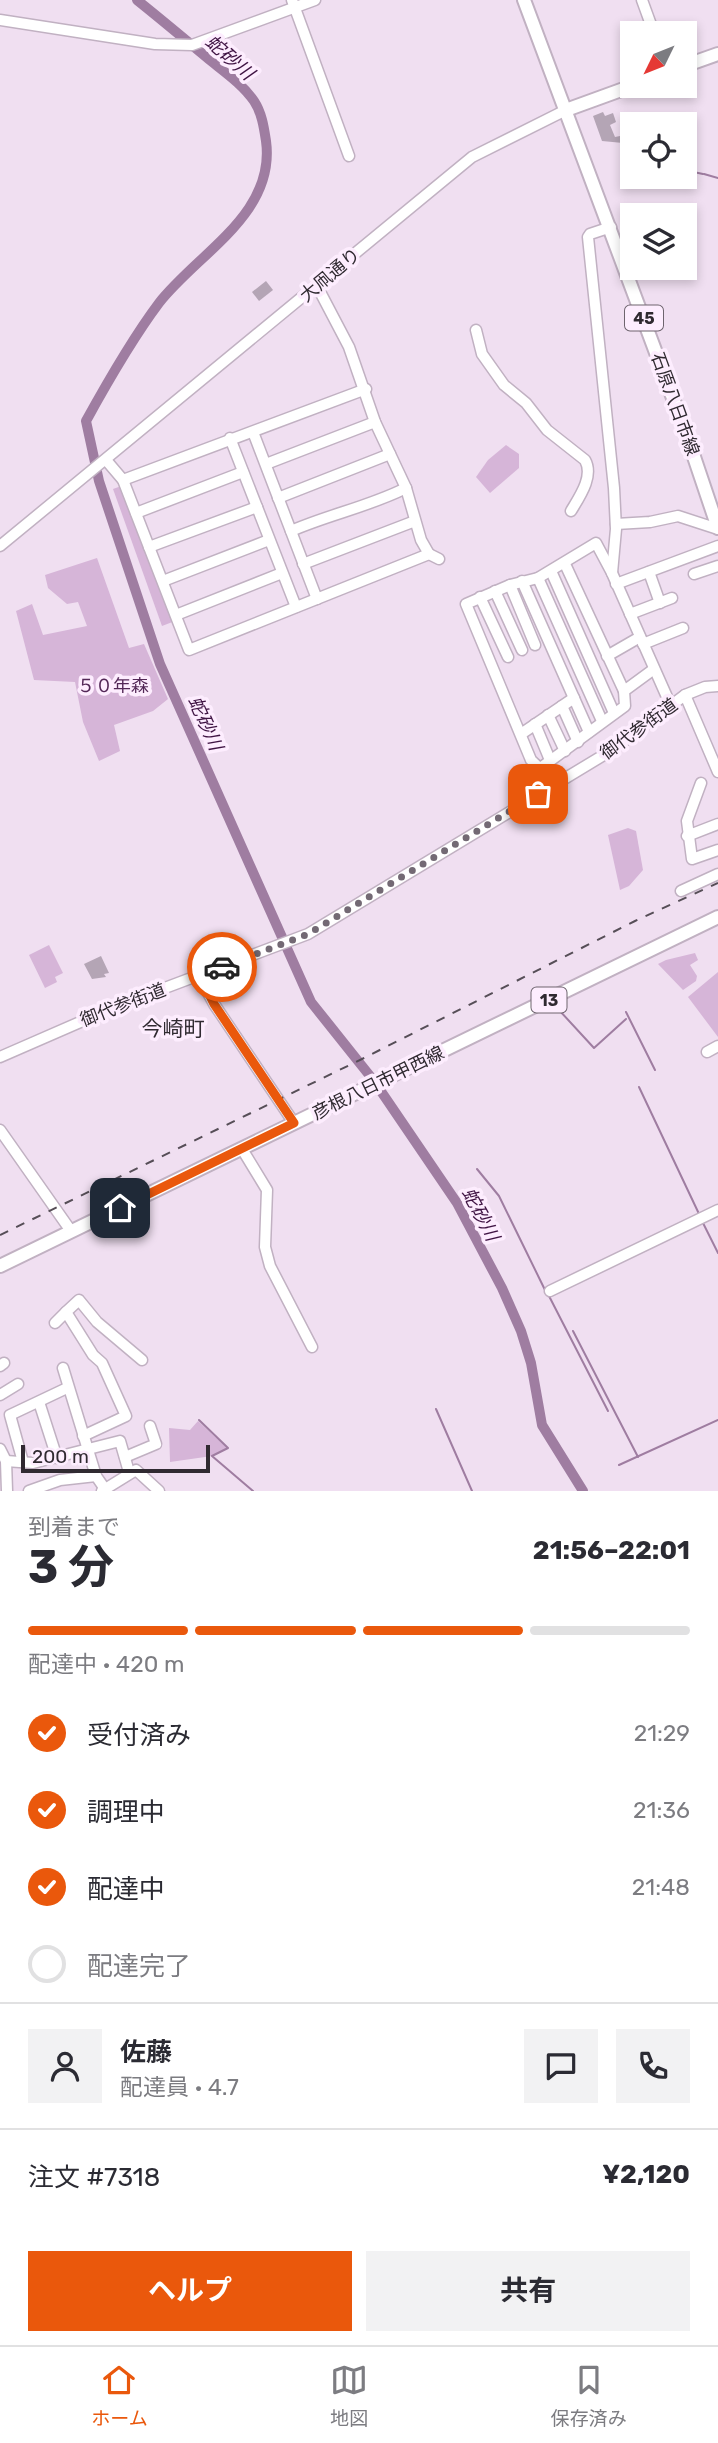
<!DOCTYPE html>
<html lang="ja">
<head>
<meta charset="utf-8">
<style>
  body { margin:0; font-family:Rubik,"Noto Sans JP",sans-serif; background:#f2f2f3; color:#2b2b33; height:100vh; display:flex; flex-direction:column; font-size:26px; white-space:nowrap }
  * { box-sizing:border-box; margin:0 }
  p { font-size:23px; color:#7c7c81 }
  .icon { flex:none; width:38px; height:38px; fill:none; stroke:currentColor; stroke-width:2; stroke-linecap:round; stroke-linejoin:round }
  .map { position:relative; height:1491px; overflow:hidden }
  .sheet { display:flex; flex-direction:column; background:#fff; flex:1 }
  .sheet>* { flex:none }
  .needle { width:46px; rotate:227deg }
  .buttons { position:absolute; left:620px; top:21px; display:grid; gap:14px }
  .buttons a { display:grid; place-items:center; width:77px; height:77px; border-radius:0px; background:#fff; box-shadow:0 4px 10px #0003; font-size:35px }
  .scale { position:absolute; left:21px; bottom:18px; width:189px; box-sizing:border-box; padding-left:7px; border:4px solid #302a31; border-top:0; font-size:19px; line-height:24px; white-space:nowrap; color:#302a31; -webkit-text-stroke:5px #fdedfe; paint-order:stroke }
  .pin { position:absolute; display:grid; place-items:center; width:60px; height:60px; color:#fff; margin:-30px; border-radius:14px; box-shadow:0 4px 10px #0006 }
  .courier { position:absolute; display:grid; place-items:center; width:70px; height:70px; margin:-35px; border:5px solid #ea580c; border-radius:50%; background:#fff; color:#222; box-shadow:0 2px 9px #0007 }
  .head em { font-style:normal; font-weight:700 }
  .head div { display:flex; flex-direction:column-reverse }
  .head { display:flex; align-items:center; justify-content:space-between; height:119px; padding:0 28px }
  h1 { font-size:46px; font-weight:700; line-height:52px }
  .bar { display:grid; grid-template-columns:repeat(4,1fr); gap:10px 7px; align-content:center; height:84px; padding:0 28px }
  .bar i { height:9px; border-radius:5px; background:#e1e1e2 }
  .bar .selected { background:#ea580c }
  .bar p { grid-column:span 4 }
  .line { display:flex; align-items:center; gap:18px; padding:0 28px; border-top:2px solid #e1e1e2 }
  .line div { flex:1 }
  .round { display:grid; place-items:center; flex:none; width:74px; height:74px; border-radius:0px; background:#f2f2f3 }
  ol { padding:0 28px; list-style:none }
  li { display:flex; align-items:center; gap:21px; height:77px }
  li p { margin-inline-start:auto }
  li .icon { padding:7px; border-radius:50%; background:#ea580c; color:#fff; stroke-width:4 }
  li:last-child { color:#7c7c81 }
  li i { width:38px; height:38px; border:4px solid #e1e1e2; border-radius:50% }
  .action { display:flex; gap:14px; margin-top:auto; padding:14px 28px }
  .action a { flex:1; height:80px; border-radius:0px; background:#ea580c; color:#fff; font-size:28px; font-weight:700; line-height:80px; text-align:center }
  .action a+a { background:#f2f2f3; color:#2b2b33 }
  .dock { display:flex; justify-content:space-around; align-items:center; height:98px; border-top:2px solid #e1e1e2; background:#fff; font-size:19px; color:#7c7c81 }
  .dock a { display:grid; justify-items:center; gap:4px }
  .dock .selected { color:#ea580c }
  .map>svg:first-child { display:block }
  .green { fill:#d6b5d8 }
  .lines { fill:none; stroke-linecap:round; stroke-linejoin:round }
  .stream { stroke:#9f7da1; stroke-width:2 }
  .river { stroke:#9f7da1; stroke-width:10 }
  .building { fill:#b4a5b5 }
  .minor-casing { stroke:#c1b1c2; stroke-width:13 }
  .major-casing { stroke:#c1b1c2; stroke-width:16 }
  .minor { stroke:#fff; stroke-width:10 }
  .major { stroke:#fff; stroke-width:12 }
  .rail { stroke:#564e57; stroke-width:2; stroke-dasharray:9 9; stroke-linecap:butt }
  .done { stroke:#736974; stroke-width:7; stroke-dasharray:0 12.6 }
  .route { stroke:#ea580c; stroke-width:9 }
  .labels { text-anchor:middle; stroke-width:7; stroke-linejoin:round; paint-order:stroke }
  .shield { fill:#fdedfe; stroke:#6e646e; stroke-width:2 }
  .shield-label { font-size:16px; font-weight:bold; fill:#302a31 }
  .street-label { font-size:18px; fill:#302a31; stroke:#fdedfe }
  .park-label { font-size:18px; fill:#532757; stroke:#fdedfe }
  .water-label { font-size:19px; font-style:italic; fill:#3f1343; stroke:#fdedfe }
  .quarter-label { font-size:21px; fill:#302a31; stroke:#fdedfe }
</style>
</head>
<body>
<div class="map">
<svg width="718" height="1491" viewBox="0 0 718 1491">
  <rect width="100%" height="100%" fill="#f0dff1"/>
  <!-- green -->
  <g class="green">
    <polygon points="506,445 519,454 519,468 490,493 476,477 488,460"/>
    <polygon points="124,485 175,621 162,626 113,489"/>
    <polygon points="97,558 129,648 144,644 168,699 153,711 114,725 120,751 99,761 83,722 75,682 34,680 16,611 32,604 43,635 87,626 78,602 67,604 48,588 45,575"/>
    <polygon points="628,828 636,831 643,870 629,886 620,890 608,835"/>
    <polygon points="49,945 63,973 55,977 57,982 45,988 29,955"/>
    <polygon points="695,953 698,960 690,965 697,976 696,981 683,990 658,964 666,960"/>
    <polygon points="718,972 718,1037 688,997"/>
    <polygon points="198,1421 227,1448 212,1456 170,1462 169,1428 190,1430"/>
  </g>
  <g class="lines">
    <!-- stream -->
    <g class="stream">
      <polyline points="626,116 632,130"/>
      <polyline points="684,170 703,174"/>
      <polyline points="704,174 718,178"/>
      <polyline points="559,1010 594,1048 626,1019"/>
      <polyline points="626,1012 655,1070"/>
      <polyline points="639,1087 700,1216"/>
      <polyline points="477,1169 499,1196 545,1290"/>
      <polyline points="702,1221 718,1253"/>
      <polyline points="549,1296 608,1411"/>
      <polyline points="573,1331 638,1457"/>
      <polyline points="436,1409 472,1491"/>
      <polyline points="199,1420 228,1448 212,1456 253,1491"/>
      <polyline points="619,1465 718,1420"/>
    </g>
    <!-- river -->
    <path class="river" d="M137,0C162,20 187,41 211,61C226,73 243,85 254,101C262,113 264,128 266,141C276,214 198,253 159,303C132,339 108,381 86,421L99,481L160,664L311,1002L374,1081L457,1203L502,1288L521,1331L531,1363L542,1425L583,1491"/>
  </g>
  <!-- building -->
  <g class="building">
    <polygon points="603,112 605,116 613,113 616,122 610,125 615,137 620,136 623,143 602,141 593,116"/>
    <polygon points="266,281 273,290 259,301 252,292"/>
    <polygon points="101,956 109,973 104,974 106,977 92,979 84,964"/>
  </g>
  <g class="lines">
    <!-- minor casing -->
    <g class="minor-casing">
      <g id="minor">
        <polyline points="292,0 349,156"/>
        <polyline points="642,0 654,33"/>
        <polyline points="0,20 155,44 192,45 315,0"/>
        <polyline points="611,227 590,234 588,237 614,488 616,529 612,573"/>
        <polyline points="317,286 349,347 375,422 406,488 421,540 429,554"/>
        <path d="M476,330L482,354L504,385L526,403L547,430L585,460C594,476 580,496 571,511"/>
        <polyline points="253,432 317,599"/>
        <polyline points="230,438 296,607"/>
        <polyline points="106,460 123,480 189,650 429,554 439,559"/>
        <polyline points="266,464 375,422"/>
        <polyline points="123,480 366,389"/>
        <polyline points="278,498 390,454"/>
        <polyline points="136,513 243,472"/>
        <polyline points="616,524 650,522 678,516 718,529"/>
        <path d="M291,531C330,514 368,507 406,488"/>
        <polyline points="0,546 472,157 566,110"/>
        <polyline points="149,547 257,507"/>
        <polyline points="303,564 415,521"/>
        <polyline points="565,564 624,691"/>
        <polyline points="551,571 614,713"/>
        <polyline points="649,572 660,603"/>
        <polyline points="694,574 718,566"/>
        <polyline points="538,578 602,721"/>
        <polyline points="163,581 269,540"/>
        <polyline points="522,581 589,732"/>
        <polyline points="616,584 718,546"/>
        <polyline points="510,585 535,645"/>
        <polyline points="495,591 522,650"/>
        <polyline points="480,597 508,657"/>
        <polyline points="630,614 672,598"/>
        <polyline points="176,615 282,573"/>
        <polyline points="643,644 683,628"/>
        <polyline points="607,656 640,637"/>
        <polyline points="685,695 718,772"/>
        <polyline points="562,706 578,742"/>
        <polyline points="548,715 565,751"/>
        <polyline points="535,724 550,760"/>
        <polyline points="521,734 574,698"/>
        <polyline points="539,769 625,706 624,691 654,669"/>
        <polyline points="701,783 687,821 692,859 718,850"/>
        <polyline points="556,784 531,760 466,604 510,585 538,578 596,543 612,573 671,706"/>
        <polyline points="687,836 718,824"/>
        <polyline points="681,891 718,874"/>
        <polyline points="199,976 214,1004 294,1123"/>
        <polyline points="707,1052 718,1046"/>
        <polyline points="0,1057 117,1006 308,934 612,750 685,695 705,687 718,686"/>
        <polyline points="0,1130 71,1231"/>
        <polyline points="242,1149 267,1190 265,1247 270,1266 312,1347"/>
        <polyline points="550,1291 718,1210"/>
        <polyline points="55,1323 66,1312"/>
        <polyline points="0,1366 4,1363"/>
        <polyline points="63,1368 96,1476 105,1489"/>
        <polyline points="0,1395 18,1384"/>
        <polyline points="39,1402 57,1458"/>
        <polyline points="83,1436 126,1416 102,1363 93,1355 66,1312 79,1300 97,1322 142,1360"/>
        <polyline points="0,1449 6,1461 7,1491"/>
        <polyline points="125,1457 156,1444 150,1426"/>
        <polyline points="6,1461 33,1463 120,1441 129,1472"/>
        <polyline points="23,1462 10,1415 67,1388"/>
        <polyline points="29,1491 60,1480 96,1476"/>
        <polyline points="102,1491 136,1470 159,1491"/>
      </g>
    </g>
    <!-- major casing -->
    <g class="major-casing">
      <g id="major">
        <polyline points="524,0 686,433 718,528"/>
        <polyline points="684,66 718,54"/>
        <polyline points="566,110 632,86"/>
        <polyline points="0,1266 718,917"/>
      </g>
    </g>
    <!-- minor -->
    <use href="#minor" class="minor"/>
    <!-- major -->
    <use href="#major" class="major"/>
    <!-- rail -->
    <polyline class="rail" points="0,1235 362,1059 635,921 718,883"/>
  </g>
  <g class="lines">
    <!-- done -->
    <polyline class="done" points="222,967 308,934 538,794"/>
    <!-- route -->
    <polyline class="route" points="120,1208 294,1123 214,1004 200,976 222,967"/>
  </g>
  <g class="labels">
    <!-- shield labels -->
    <g class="shield">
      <rect x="625" y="305.5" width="38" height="25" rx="5"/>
      <rect x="531.5" y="987.5" width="35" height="25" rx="5"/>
    </g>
    <g class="shield-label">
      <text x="644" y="324">45</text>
      <text x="549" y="1006">13</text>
    </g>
    <!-- street labels -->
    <g class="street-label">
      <text transform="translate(330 275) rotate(-40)" y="6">大凧通り</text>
      <text transform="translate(675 404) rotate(70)" y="6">石原八日市線</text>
      <text transform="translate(639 729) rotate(-36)" y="6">御代参街道</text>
      <text transform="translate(123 1005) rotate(-21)" y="6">御代参街道</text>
      <text transform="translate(378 1083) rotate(-26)" y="6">彦根八日市甲西線</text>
    </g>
    <!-- park labels -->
    <g class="park-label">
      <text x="113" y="692">５０年森</text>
    </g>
    <!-- water labels -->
    <g class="water-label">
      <text transform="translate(230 57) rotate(41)" y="7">蛇砂川</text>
      <text transform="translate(206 723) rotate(66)" y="7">蛇砂川</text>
      <text transform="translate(481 1214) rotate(62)" y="7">蛇砂川</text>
    </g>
    <!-- quarter labels -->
    <g class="quarter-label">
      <text x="173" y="1036">今崎町</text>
    </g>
  </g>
</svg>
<div class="buttons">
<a><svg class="needle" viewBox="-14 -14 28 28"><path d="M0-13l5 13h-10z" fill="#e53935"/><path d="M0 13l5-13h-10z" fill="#7c7c81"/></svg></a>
<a><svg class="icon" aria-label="locate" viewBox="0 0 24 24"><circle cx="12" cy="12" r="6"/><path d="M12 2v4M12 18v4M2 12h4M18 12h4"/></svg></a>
<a><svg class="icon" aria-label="layers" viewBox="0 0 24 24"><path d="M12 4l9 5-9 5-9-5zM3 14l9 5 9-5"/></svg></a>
</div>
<div class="scale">200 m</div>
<div class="pin" style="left:538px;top:794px;background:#ea580c"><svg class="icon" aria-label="bag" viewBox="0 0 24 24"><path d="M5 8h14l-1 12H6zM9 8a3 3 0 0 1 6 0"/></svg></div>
<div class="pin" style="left:120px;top:1208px;background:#1f2937"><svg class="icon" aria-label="home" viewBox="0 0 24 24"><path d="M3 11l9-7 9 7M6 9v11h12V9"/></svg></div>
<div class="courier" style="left:222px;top:967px"><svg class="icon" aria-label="car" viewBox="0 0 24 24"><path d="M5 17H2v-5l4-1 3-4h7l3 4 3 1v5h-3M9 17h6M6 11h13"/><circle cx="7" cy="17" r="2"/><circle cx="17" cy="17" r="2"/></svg></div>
</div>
<section class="sheet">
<div class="head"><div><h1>3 分</h1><p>到着まで</p></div><em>21:56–22:01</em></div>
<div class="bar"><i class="selected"></i><i class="selected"></i><i class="selected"></i><i></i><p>配達中 · 420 m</p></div>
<ol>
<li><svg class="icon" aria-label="check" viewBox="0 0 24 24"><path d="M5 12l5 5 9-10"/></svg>受付済み<p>21:29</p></li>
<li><svg class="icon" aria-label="check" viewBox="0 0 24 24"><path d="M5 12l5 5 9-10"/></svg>調理中<p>21:36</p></li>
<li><svg class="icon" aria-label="check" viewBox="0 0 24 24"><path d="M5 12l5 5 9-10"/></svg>配達中<p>21:48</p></li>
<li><i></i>配達完了</li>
</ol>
<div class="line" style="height:126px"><a class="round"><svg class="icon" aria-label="person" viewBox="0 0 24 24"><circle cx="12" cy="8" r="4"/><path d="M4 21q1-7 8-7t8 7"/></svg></a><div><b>佐藤</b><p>配達員 · 4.7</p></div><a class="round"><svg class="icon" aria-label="chat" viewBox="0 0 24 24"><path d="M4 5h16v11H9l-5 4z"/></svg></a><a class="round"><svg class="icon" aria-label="phone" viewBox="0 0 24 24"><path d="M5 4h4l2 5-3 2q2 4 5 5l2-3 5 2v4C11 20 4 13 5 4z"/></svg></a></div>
<div class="line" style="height:91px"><div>注文 #7318</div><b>¥2,120</b></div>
<div class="action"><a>ヘルプ</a><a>共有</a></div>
</section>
<nav class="dock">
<a class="selected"><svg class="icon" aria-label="home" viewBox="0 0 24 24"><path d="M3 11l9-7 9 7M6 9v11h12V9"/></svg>ホーム</a>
<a><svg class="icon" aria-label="map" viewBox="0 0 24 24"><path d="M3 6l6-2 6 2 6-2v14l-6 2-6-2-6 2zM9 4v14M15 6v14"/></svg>地図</a>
<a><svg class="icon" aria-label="saved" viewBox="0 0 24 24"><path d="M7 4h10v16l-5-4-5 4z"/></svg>保存済み</a>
</nav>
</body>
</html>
